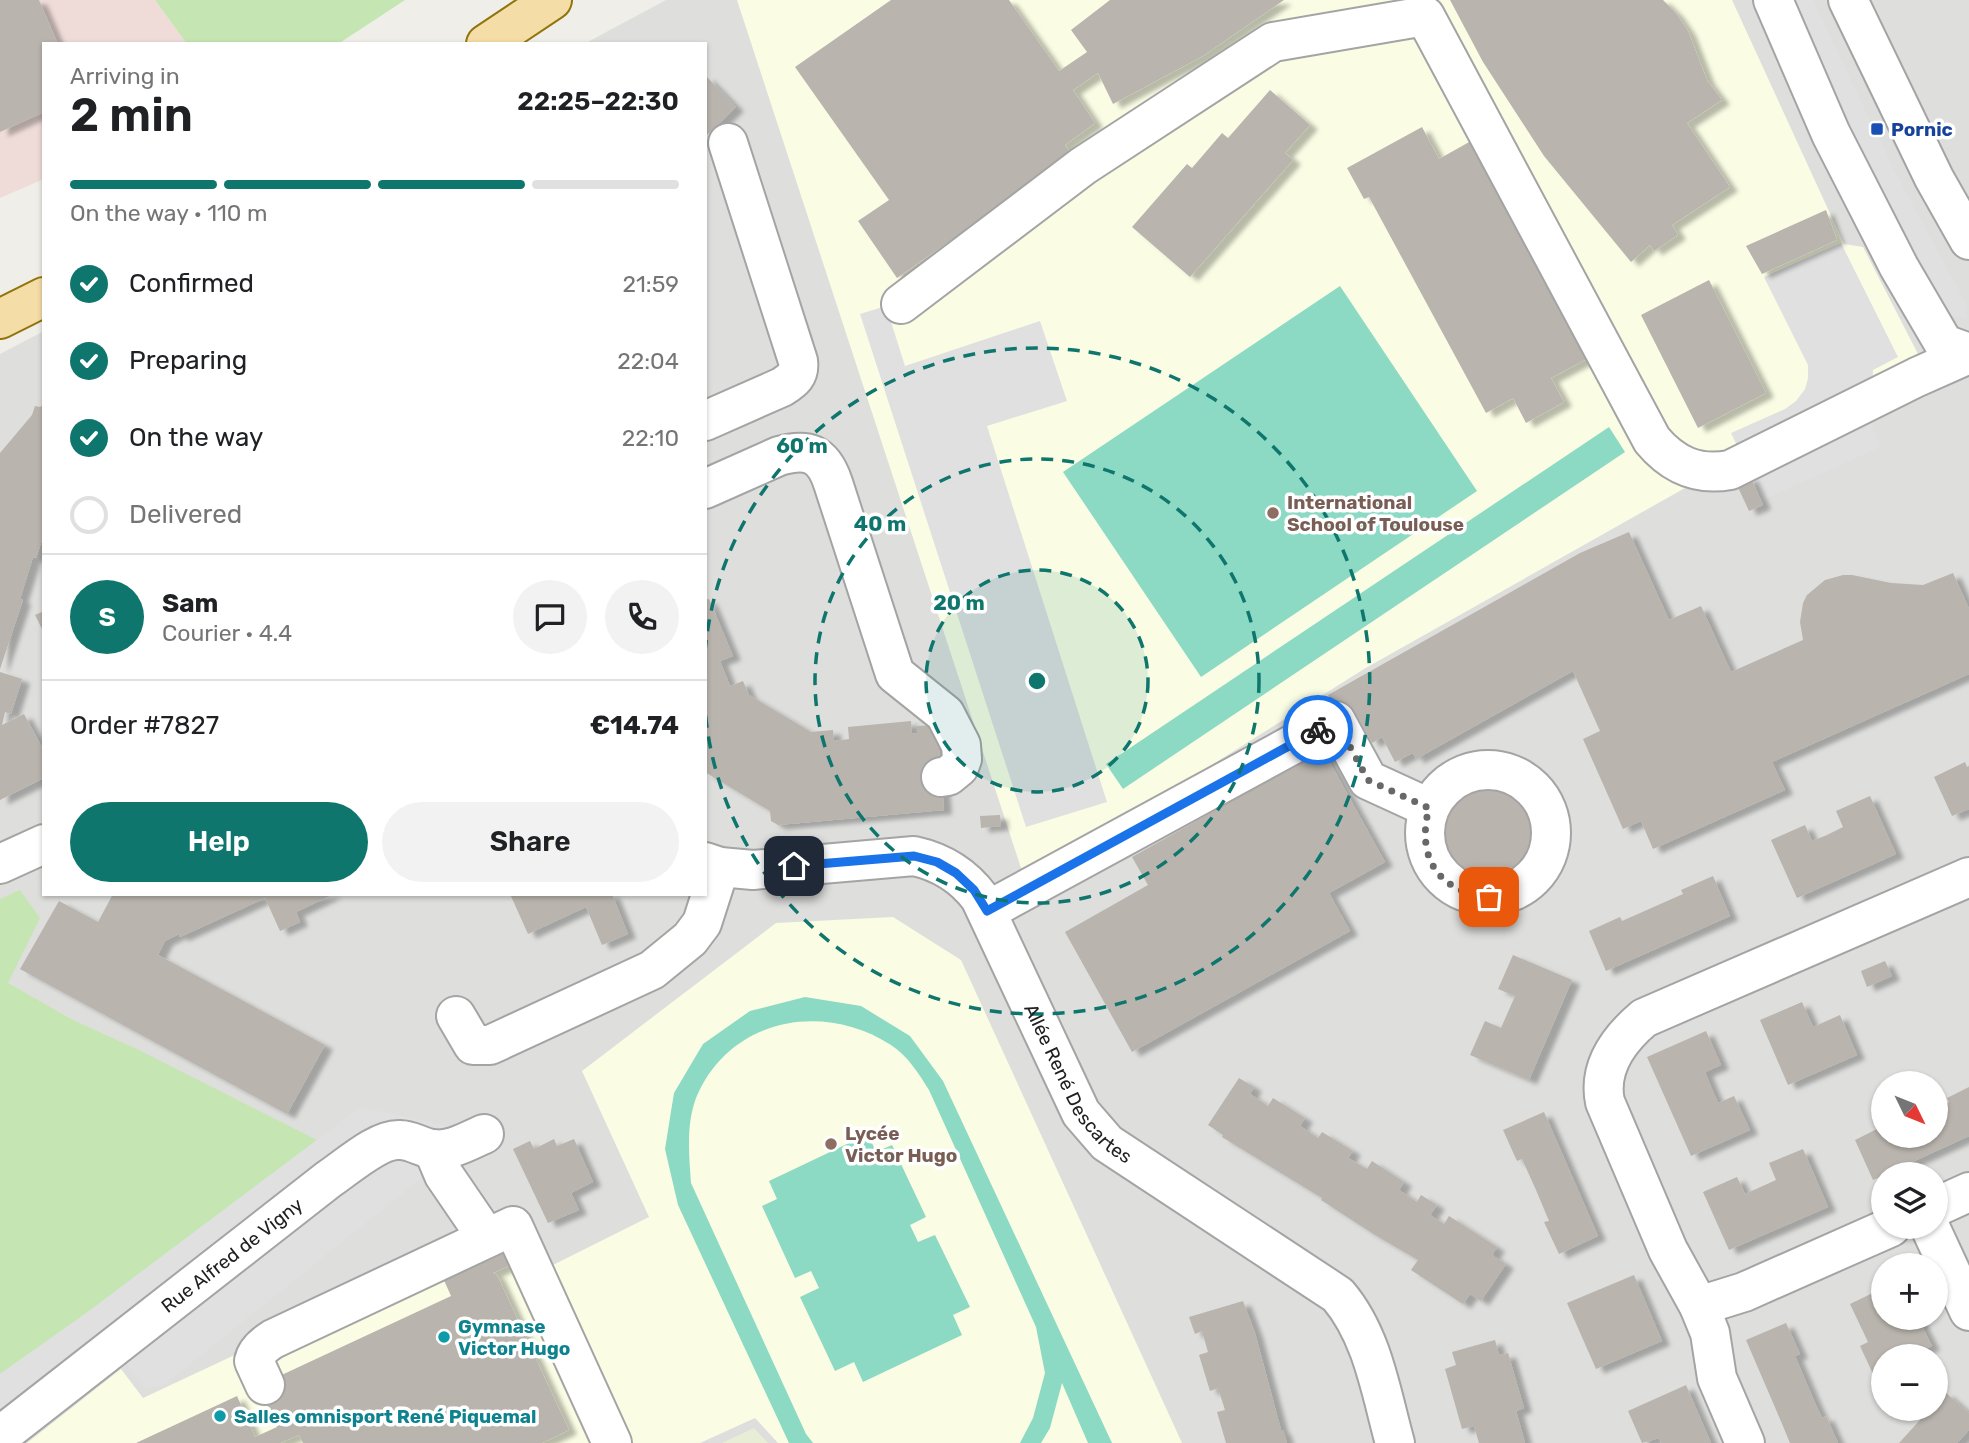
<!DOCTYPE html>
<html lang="en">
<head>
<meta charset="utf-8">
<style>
  body { margin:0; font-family:Rubik,sans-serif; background:#f2f2f2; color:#202124; height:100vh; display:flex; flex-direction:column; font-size:26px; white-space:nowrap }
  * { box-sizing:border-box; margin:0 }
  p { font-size:23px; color:#757577 }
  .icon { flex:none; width:38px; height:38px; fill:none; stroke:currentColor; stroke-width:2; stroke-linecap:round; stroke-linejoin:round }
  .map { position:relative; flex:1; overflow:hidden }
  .panel { position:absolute; left:42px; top:42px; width:665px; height:854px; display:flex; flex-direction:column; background:#fff; border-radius:0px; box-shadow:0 2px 5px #0004 }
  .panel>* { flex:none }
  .needle { width:46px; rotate:133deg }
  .tools { position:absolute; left:1871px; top:1071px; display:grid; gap:14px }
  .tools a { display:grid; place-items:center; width:77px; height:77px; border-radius:50%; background:#fff; box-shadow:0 2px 5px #0004; font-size:35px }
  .pin { position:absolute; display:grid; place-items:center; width:60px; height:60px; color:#fff; margin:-30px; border-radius:14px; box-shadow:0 4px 10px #0006 }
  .courier { position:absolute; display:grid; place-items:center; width:70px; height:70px; margin:-35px; border:5px solid #1a73e8; border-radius:50%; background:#fff; color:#222; box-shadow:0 2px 9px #0007 }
  .summary em { font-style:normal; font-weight:600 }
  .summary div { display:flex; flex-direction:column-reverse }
  .summary { display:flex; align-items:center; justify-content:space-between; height:119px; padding:0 28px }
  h1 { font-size:46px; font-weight:600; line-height:52px }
  .bar { display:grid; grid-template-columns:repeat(4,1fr); gap:10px 7px; align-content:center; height:84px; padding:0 28px }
  .bar i { height:9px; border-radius:5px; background:#e0e0e0 }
  .bar .active { background:#0f766e }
  .bar p { grid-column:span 4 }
  .line { display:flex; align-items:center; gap:18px; padding:0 28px; border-top:2px solid #e0e0e0 }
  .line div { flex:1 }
  .round { display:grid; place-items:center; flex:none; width:74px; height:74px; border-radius:37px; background:#f2f2f2 }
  ol { padding:0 28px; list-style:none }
  li { display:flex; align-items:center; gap:21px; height:77px }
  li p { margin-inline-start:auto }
  li .icon { padding:7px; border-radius:50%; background:#0f766e; color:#fff; stroke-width:4 }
  li:last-child { color:#757577 }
  li i { width:38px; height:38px; border:4px solid #e0e0e0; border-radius:50% }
  .button { display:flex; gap:14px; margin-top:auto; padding:14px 28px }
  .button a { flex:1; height:80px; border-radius:42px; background:#0f766e; color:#fff; font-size:28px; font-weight:600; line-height:80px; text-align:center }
  .button a+a { background:#f2f2f2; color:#202124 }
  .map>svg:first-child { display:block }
  .residential { fill:#dededd; fill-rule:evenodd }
  .commercial { fill:#efdcd8 }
  .education { fill:#fafde4 }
  .farmland { fill:#e8edd5 }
  .grass { fill:#c5e6b2 }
  .pitch { fill:#8cd9c4 }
  .parking { fill:#e0e0e0 }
  .building { fill:#b9b4ad; filter:url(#shadow) }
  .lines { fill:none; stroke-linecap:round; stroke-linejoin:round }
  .minor-casing { stroke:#a4a4a4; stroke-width:42 }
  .major-casing { stroke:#91740b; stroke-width:42 }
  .minor { stroke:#fff; stroke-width:38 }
  .major { stroke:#f5dda7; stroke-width:38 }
  .done { stroke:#696866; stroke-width:7; stroke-dasharray:0 12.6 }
  .route { stroke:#1a73e8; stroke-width:9 }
  .ring { fill:none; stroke:#0f766e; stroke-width:3.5; stroke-dasharray:12 9 }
  .transit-dot { fill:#1a4fb4; stroke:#fff; stroke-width:2.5 }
  .education-dot { fill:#8d6e63; stroke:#fff; stroke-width:2.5 }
  .culture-dot { fill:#0f9aa8; stroke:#fff; stroke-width:2.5 }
  .labels { text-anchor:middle; stroke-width:7; stroke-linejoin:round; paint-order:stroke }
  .transit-label { font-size:19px; font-weight:bold; fill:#164399; stroke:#fff; text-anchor:start }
  .education-label { font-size:19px; font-weight:bold; fill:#785e54; stroke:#fff; text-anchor:start }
  .street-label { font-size:19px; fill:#202020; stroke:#fff }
  .culture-label { font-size:19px; font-weight:bold; fill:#0d838f; stroke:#fff; text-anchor:start }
  .centre { fill:#0f766e; stroke:#fff; stroke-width:3.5 }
  .ring-label { font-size:21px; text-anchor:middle; font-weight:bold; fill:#0f766e; stroke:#fff; stroke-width:7; stroke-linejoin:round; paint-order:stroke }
</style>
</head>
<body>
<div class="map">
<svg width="1969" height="1443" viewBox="0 0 1969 1443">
  <defs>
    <filter id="shadow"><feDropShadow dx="8" dy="4.5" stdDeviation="2" flood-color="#0004"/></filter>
  </defs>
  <rect width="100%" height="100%" fill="#f0eee8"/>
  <!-- residential -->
  <path class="residential" d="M666,0H1969V1443H0V354L44,331V894H705V44H584ZM1883,1083H1936V1136H1883ZM1883,1174H1936V1227H1883ZM1883,1265H1936V1318H1883ZM1883,1356H1936V1409H1883Z"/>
  <!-- commercial -->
  <polygon class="commercial" points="0,0 155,0 187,44 44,44 44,179 0,198"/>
  <!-- education -->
  <g class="education">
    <polygon points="737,0 1732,0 1844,244 1863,247 1919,356 1364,669 1099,836 1022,871"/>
    <polygon points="893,917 961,960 1182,1443 778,1443 755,1418 700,1443 27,1443 121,1369 143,1398 523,1220 547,1268 649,1217 582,1071 776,923"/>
  </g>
  <!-- farmland -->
  <polygon class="farmland" points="754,1428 768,1443 722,1443"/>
  <!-- grass -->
  <g class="grass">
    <polygon points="155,0 405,0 338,44 187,44"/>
    <polygon points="20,890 40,918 8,983 73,1020 139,1050 317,1140 85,1314 0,1374 0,899"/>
  </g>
  <!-- pitch -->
  <g class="pitch">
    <polygon points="1340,286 1477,491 1201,677 1063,472"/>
    <polygon points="1609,427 1625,452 1123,789 1106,764"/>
    <path d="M805,997L861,1006L910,1036L943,1081L1112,1443H1088L1062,1383L1050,1428L1041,1443H1020L1033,1418L1045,1373L1036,1327L929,1090C919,1074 908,1056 891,1045C823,1001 729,1018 696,1098C686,1125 689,1155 691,1183L806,1434L813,1443H789L678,1205L665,1149L674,1093L703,1044L750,1011Z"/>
    <polygon points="868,1134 876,1152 892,1145 926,1217 910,1225 918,1242 935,1235 970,1307 953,1315 962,1335 863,1382 854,1362 835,1371 800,1297 819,1288 811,1271 795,1278 762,1206 777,1199 769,1181"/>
  </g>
  <!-- parking -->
  <g class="parking">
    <polygon points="1784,0 1813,0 1894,170 1966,303 1966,318 1940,315"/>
    <polygon points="1841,243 1898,357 1873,370 1871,423 1880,447 1763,500 1731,433 1785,409 1796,401 1805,389 1808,378 1808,365 1764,277"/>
    <polygon points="886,306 905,366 1040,321 1067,401 987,426 1107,802 1026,827 860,314"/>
    <polygon points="361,1107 484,1134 444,1160 164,1385 145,1389 124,1359 24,1435 0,1408 0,1374 85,1314"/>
  </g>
  <!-- building -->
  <g class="building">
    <polygon points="0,0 39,0 58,44 44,44 44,112 0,132"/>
    <polygon points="891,0 1009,0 1059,71 1087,52 1071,30 1110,0 1284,0 1203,56 1113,104 1098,73 1073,90 1095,123 1065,145 1072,155 897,278 858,221 889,200 795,67"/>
    <polygon points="1450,0 1663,0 1676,13 1688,31 1707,80 1722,100 1687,123 1730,187 1672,225 1678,235 1654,251 1650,245 1631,262 1544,156 1483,62"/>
    <polygon points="705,75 736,107 705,137"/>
    <polygon points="1270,90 1310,125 1285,153 1293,160 1190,277 1132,227 1187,164 1192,168 1222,133 1228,138"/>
    <polygon points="1422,127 1439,159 1478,137 1596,354 1551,378 1564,402 1526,423 1513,398 1486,413 1369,197 1364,199 1347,168"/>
    <polygon points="1826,210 1837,240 1762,274 1746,246"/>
    <polygon points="1709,280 1766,393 1698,428 1641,315"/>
    <polygon points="44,404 44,534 36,558 33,557 20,599 23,600 0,669 0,453 32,415 35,406 40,407"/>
    <polygon points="1750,476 1763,505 1749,511 1736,483"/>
    <polygon points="1629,532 1669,620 1701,606 1731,672 1803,640 1800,622 1803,603 1807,595 1825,580 1843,575 1852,575 1891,583 1923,585 1953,573 1969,609 1969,674 1772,762 1785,790 1653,849 1641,821 1623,829 1583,739 1600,731 1573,671 1416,759 1413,753 1395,762 1382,737 1372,743 1351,705 1338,713 1328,695 1580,553"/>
    <polygon points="709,599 733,656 720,661 730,686 743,681 749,695 811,732 833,730 834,741 849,739 848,727 911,721 912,734 917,733 917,726 937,725 944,810 778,825 771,821 770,811 705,772 705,600"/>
    <polygon points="44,611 44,633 35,615"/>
    <polygon points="0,672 22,679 11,714 5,712 2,725 24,714 44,751 44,778 0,800"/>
    <polygon points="1323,750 1385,862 1329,893 1350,931 1132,1052 1065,932 1148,885 1132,857"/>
    <polygon points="1965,762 1967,767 1969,766 1969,809 1952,816 1934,777"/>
    <circle cx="1488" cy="831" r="45"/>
    <polygon points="1870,796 1896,854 1797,898 1771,840 1805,825 1812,841 1827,835 1843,827 1836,811"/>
    <polygon points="1000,815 1001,826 981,828 980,816"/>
    <polygon points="1713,876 1730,916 1606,971 1589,931 1620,917 1622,921 1683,894 1681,890"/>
    <polygon points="113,894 334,894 296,912 300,922 280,931 265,898 180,937 179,934 165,941 158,955 325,1045 287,1114 20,969 59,901 98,922"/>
    <polygon points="510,894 612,894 628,934 602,945 586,907 528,934"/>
    <polygon points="1513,955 1572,980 1529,1080 1470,1055 1485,1021 1501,1028 1515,996 1498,989"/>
    <polygon points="1885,961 1892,976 1867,987 1861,971"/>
    <polygon points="1802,1002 1813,1027 1840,1015 1857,1055 1788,1085 1760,1020"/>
    <polygon points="1706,1031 1721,1065 1705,1072 1711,1087 1718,1103 1734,1096 1750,1130 1691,1156 1647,1057"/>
    <polygon points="1239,1078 1254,1087 1250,1094 1268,1106 1273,1098 1305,1118 1300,1126 1318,1138 1322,1132 1353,1151 1348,1158 1367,1169 1372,1161 1404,1182 1399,1190 1417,1202 1421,1195 1437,1205 1430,1215 1444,1224 1449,1216 1497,1247 1492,1255 1506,1264 1481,1301 1470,1294 1463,1304 1411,1270 1418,1260 1375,1235 1321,1200 1322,1198 1222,1137 1223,1135 1208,1125"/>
    <polygon points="1969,1087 1969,1136 1873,1180 1855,1140 1883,1126 1883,1136 1936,1136 1936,1108 1949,1102 1947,1098"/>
    <polygon points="1544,1112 1598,1236 1559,1254 1544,1222 1549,1221 1536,1190 1522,1159 1517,1161 1503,1130"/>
    <polygon points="554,1139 557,1146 574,1139 593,1182 571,1193 579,1210 548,1223 513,1149 530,1141 534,1149"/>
    <polygon points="1803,1149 1828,1207 1729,1250 1703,1192 1737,1177 1745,1194 1776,1180 1769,1163"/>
    <polygon points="509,1250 515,1263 493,1273 497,1275 569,1430 542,1443 303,1443 299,1435 280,1443 136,1443 237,1396 255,1437 277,1427 260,1390 273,1379 451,1296 443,1278 485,1255 488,1260"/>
    <polygon points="1634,1275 1662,1341 1596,1369 1567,1303"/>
    <polygon points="1883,1288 1883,1318 1918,1318 1932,1346 1910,1356 1883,1356 1883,1369 1873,1374 1860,1346 1868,1342 1850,1304"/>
    <polygon points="1243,1301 1255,1333 1281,1430 1283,1430 1287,1443 1226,1443 1217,1412 1225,1410 1218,1388 1210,1391 1199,1355 1208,1352 1202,1331 1195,1334 1189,1317"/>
    <polygon points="1786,1323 1800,1354 1795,1356 1815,1403 1822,1418 1826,1416 1838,1443 1790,1443 1780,1419 1746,1340"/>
    <polygon points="1495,1340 1499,1355 1508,1353 1524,1408 1516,1411 1525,1443 1479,1443 1474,1426 1462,1429 1445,1369 1456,1365 1452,1352"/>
    <polygon points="1686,1385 1711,1443 1661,1443 1659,1438 1642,1443 1628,1411"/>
    <polygon points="1945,1392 1969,1413 1969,1430 1957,1443 1899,1443 1930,1409 1936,1409 1936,1403"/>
  </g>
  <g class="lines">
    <!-- minor casing -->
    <g class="minor-casing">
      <g id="minor">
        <polyline points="1773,0 1831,134 1899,267 1944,344 1969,353"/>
        <polyline points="1848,0 1934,178 1969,240"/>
        <path d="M901,304L1083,166L1273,42L1425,16L1652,440C1673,465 1697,476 1730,470L1917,377L1969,354"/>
        <path d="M705,421L782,387C793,380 800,375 798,361L728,143"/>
        <path d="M705,489L779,456C808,448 823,453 833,483L895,674L945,714L961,745L962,759L959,767L948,776L941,777"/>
        <circle cx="1488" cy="833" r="63"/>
        <path id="s1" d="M705,862L720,867L753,870L914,856C941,862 963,875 980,898L1081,1113L1107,1143L1338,1295C1373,1336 1381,1393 1395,1443"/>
        <polyline points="0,864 44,844"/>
        <polyline points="987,911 1336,721 1368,780 1429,808"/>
        <polyline points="456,1016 473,1045 490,1045 652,970 690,939 702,923 720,867"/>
        <polyline points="433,1149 444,1175 487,1238"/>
        <polyline points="1936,1207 1969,1192"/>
        <polyline points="1930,1227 1969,1311"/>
        <polyline points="1699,1306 1744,1292 1891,1227"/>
        <path d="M265,1385L254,1361C256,1351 265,1344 273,1339L513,1226L612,1443"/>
        <path id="s2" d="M0,1436L329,1179C347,1167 379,1138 400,1140C411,1140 421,1147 432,1149C450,1152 468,1141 484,1134"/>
        <path d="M1745,1443L1717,1378L1710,1333L1699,1306L1668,1250L1605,1102C1598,1068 1618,1040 1644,1018L1969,877"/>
      </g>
    </g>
    <!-- major casing -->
    <g class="major-casing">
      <g id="major">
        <polyline points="486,44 552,0"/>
        <polyline points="0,319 44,297"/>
      </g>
    </g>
    <!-- minor -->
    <use href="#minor" class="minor"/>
    <!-- major -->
    <use href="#major" class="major"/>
  </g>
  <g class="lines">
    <!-- done -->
    <path class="done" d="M1318,730L1336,721L1368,780L1429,808C1416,857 1438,892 1489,897"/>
    <!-- route -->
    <polyline class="route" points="794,866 914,856 937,862 956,873 974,890 987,911 1318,730"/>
  </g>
  <!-- distance rings -->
  <circle cx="1037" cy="681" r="111" fill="#0f766e" fill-opacity=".12"/>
  <g class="ring">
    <circle cx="1037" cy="681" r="111"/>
    <circle cx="1037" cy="681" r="222"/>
    <path d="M705 652A333 333 0 1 1 705 710"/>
  </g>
  <!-- markers -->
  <rect class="transit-dot" x="1870" y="122" width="14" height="14" rx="3.5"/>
  <g class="education-dot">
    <circle cx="1273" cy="513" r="7"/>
    <circle cx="831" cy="1144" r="7"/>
  </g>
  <g class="culture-dot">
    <circle cx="444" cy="1337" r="7"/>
    <circle cx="220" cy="1416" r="7"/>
  </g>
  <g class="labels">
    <!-- transit labels -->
    <g class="transit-label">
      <text x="1891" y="136">Pornic</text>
    </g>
    <!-- education labels -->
    <g class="education-label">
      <text x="1287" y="509">International<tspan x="1287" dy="22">School of Toulouse</tspan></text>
      <text x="845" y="1140">Lycée<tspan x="845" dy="22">Victor Hugo</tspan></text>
    </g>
    <!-- street labels -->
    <g class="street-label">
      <text dy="7" stroke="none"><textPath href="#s1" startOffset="502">Allée René Descartes</textPath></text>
      <text dy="7" stroke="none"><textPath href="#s2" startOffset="294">Rue Alfred de Vigny</textPath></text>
    </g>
    <!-- culture labels -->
    <g class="culture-label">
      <text x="458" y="1333">Gymnase<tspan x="458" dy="22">Victor Hugo</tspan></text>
      <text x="234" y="1423">Salles omnisport René Piquemal</text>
    </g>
  </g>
  <circle cx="1037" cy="681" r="10" class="centre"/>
  <g class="ring-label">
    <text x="802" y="453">60 m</text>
    <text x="880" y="531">40 m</text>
    <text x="959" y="610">20 m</text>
  </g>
</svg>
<div class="tools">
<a><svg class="needle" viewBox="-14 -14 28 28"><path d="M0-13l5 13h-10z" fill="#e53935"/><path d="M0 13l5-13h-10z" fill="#757577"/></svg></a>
<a><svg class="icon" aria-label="layers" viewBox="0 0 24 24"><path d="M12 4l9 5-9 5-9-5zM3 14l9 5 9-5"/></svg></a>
<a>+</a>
<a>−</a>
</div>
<div class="pin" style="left:1489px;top:897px;background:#ea580c"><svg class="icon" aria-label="bag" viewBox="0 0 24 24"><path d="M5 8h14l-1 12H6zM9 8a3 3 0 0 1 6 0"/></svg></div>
<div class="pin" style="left:794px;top:866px;background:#1f2937"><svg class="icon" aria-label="home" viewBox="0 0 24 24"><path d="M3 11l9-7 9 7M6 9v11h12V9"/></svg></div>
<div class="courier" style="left:1318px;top:730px"><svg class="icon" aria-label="bike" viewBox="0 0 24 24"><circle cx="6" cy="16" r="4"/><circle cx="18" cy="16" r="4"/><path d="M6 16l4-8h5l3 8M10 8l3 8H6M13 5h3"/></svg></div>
<section class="panel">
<div class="summary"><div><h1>2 min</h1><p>Arriving in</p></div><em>22:25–22:30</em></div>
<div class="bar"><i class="active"></i><i class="active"></i><i class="active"></i><i></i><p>On the way · 110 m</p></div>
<ol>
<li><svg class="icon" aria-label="check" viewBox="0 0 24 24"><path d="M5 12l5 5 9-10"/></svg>Confirmed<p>21:59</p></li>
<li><svg class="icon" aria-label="check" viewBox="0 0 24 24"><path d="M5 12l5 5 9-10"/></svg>Preparing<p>22:04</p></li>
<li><svg class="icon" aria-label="check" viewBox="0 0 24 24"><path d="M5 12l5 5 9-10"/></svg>On the way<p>22:10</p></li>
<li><i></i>Delivered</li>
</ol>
<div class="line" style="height:126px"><b class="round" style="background:#0f766e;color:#fff">S</b><div><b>Sam</b><p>Courier · 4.4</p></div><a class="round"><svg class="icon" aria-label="chat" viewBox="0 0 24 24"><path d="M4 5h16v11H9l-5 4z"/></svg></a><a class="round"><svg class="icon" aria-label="phone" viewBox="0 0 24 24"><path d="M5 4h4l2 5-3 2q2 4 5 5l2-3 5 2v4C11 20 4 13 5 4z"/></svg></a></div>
<div class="line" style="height:91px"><div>Order #7827</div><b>€14.74</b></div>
<div class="button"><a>Help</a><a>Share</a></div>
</section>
</div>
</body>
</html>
